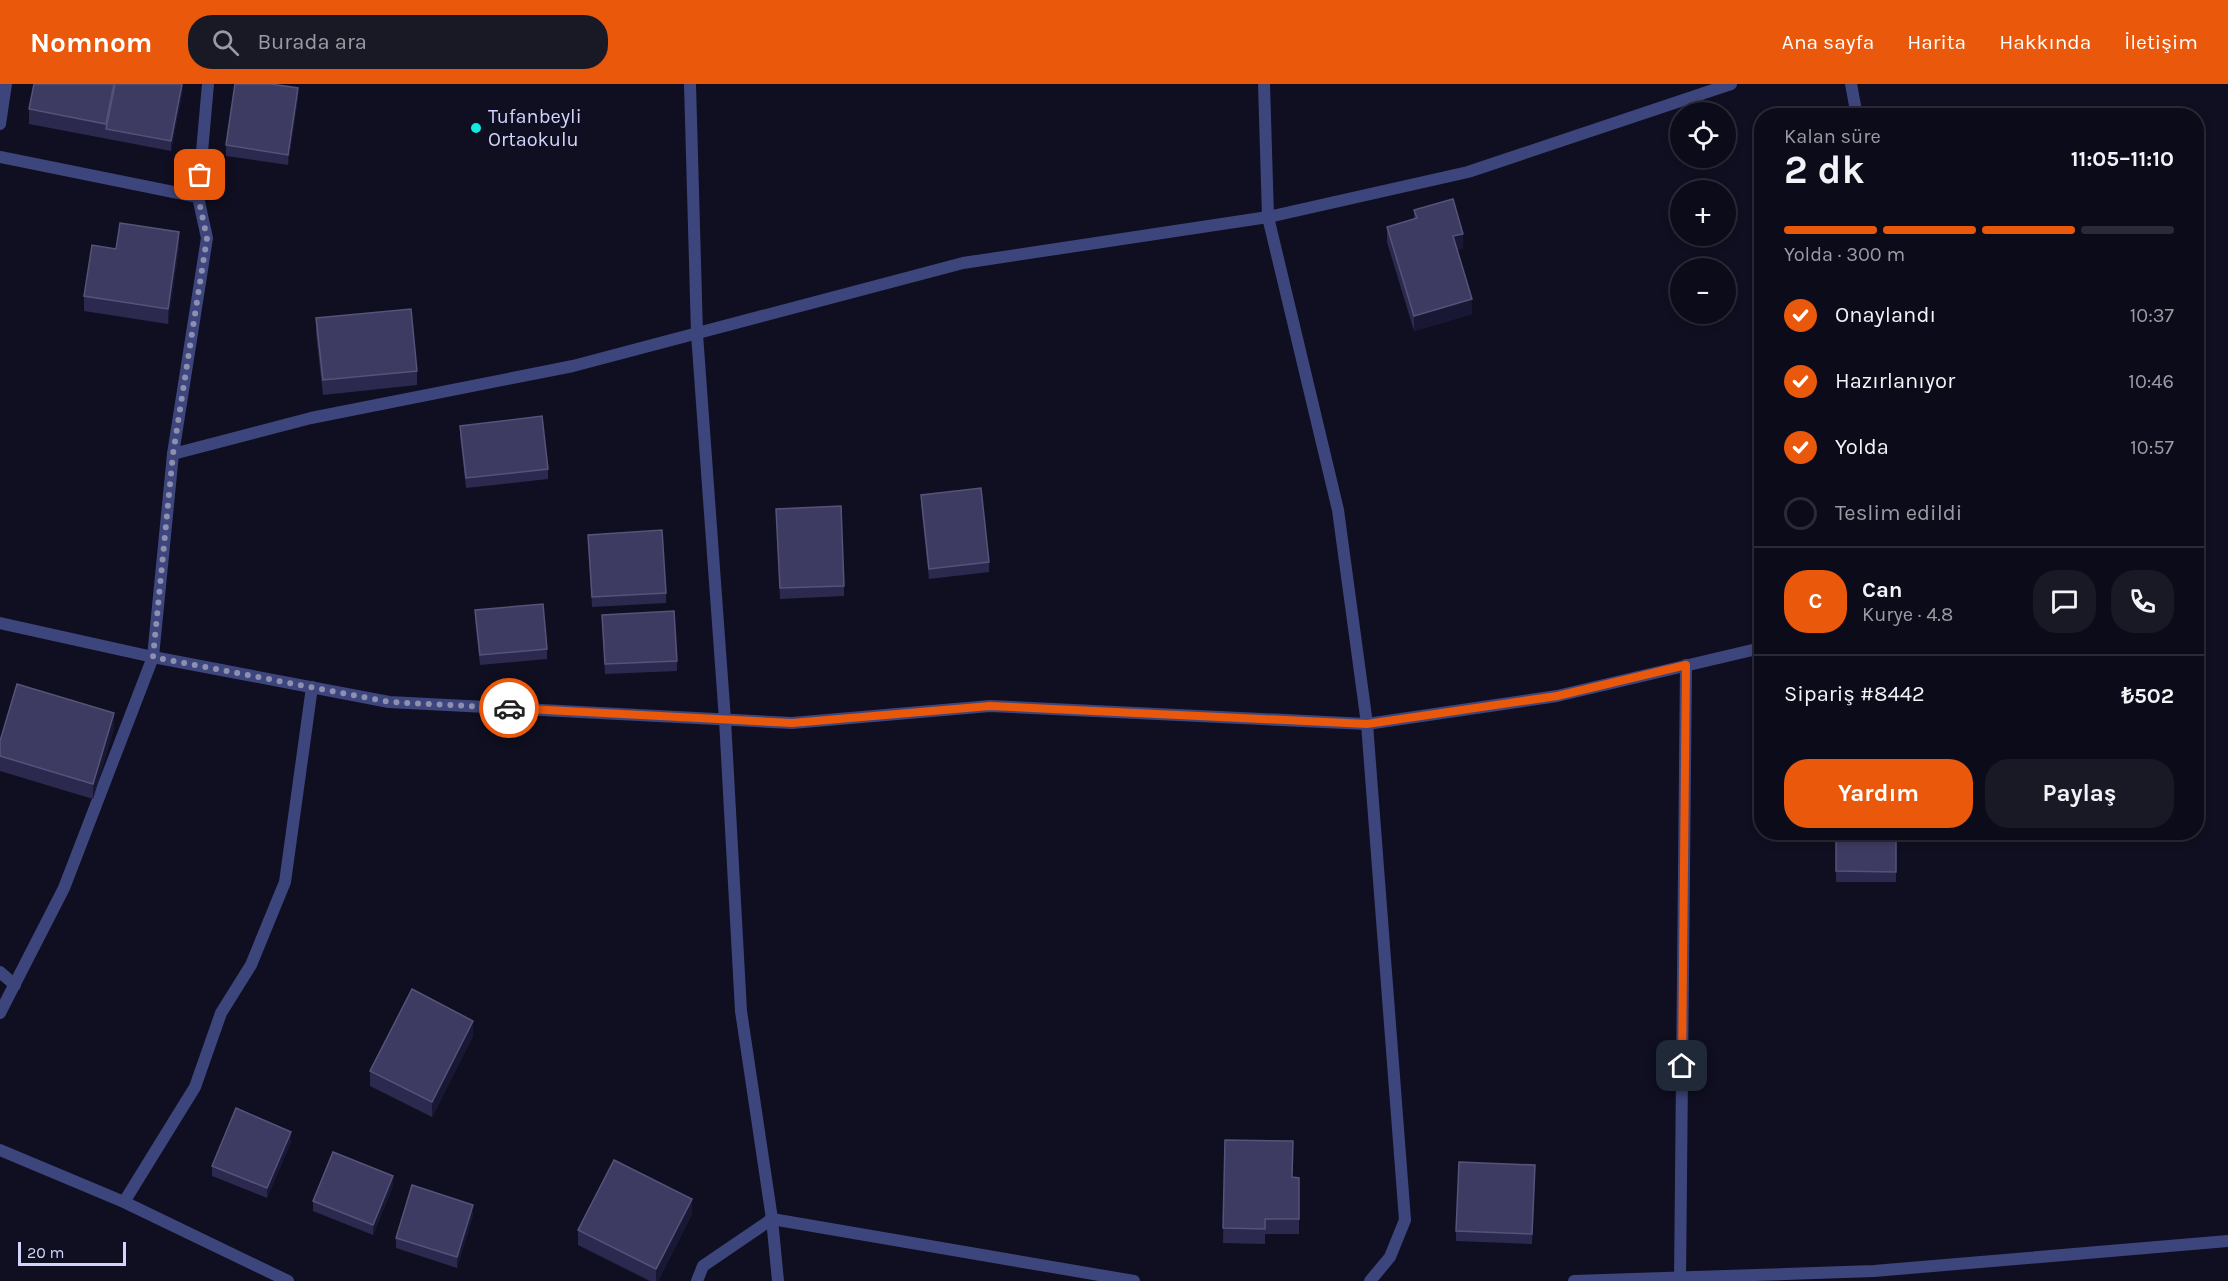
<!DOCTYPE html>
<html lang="tr">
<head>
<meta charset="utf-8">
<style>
  body { margin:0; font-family:Karla,sans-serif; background:#191926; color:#f1f3f6; height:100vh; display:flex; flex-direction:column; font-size:22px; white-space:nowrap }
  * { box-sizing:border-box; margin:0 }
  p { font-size:20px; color:#9a9ba2 }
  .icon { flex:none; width:33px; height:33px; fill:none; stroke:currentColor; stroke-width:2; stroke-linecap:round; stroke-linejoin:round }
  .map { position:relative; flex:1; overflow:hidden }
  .side { position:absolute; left:1754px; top:24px; width:450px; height:732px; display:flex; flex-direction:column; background:#0b0b19; border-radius:24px; box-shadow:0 3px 9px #0003,0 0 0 2px #2b2b38 }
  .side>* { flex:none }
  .tools { position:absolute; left:1670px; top:18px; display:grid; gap:12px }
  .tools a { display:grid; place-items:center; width:66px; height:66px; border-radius:50%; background:#0b0b19; box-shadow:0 3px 9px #0003,0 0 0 2px #2b2b38; font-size:30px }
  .scale { position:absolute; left:18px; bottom:15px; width:108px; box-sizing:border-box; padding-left:6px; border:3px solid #d2d4fc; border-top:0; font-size:16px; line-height:21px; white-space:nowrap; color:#d2d4fc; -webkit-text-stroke:4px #0f0f21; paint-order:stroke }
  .pin { position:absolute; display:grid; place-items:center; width:51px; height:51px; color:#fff; margin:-26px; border-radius:12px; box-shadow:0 3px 9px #0006 }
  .courier { position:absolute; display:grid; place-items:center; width:60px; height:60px; margin:-30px; border:4px solid #ea580c; border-radius:50%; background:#fff; color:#222; box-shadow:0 2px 8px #0007 }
  .summary em { font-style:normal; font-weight:700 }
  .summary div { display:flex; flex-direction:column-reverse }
  .summary { display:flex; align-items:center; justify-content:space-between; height:102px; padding:0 30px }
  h1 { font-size:39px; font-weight:700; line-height:45px }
  .bar { display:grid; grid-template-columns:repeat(4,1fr); gap:9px 6px; align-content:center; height:72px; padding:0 30px }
  .bar i { height:8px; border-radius:4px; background:#2b2b38 }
  .bar .active { background:#ea580c }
  .bar p { grid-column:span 4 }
  .line { display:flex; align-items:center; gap:15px; padding:0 30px; border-top:2px solid #2b2b38 }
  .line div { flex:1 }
  .round { display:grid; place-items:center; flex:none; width:63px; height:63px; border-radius:24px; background:#191926 }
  ol { padding:0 30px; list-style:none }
  li { display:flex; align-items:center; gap:18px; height:66px }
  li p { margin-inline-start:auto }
  li .icon { padding:6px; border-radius:50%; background:#ea580c; color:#fff; stroke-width:4 }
  li:last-child { color:#9a9ba2 }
  li i { width:33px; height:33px; border:3px solid #2b2b38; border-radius:50% }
  .primary-button { display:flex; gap:12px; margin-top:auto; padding:12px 30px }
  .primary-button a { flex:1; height:69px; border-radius:24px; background:#ea580c; color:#fff; font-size:24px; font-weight:700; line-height:69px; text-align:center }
  .primary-button a+a { background:#191926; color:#f1f3f6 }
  header { display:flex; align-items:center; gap:36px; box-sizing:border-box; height:84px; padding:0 30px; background:#ea580c; color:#fff }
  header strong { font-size:28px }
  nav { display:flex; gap:33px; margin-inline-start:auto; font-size:21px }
  .search { width:420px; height:54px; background:#191926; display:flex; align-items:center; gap:15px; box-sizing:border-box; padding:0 21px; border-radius:24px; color:#9a9ba2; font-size:22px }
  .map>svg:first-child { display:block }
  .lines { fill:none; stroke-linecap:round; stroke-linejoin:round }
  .street { stroke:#3d457d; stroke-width:12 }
  .wall { fill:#2b294e }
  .shaded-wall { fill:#181734 }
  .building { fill:#3d3b61; stroke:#545379; stroke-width:1.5 }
  .done { stroke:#8e8faf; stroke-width:6; stroke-dasharray:0 10.8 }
  .route { stroke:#ea580c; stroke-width:8 }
  .poi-dot { fill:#0febde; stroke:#0f0f21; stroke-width:2 }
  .labels { text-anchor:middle; stroke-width:4.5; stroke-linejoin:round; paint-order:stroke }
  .poi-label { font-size:20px; fill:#d2d4fc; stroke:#0f0f21; text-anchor:start }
</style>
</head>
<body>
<header>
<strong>Nomnom</strong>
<div class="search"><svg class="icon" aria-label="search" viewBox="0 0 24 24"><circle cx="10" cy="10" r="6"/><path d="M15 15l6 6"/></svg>Burada ara</div>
<nav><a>Ana sayfa</a><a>Harita</a><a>Hakkında</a><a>İletişim</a></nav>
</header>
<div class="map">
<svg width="2228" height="1197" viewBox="0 0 2228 1197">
  <rect width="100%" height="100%" fill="#0f0f21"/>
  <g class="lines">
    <!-- street -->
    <g class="street">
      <polyline points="690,0 697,250 725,636 741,927 772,1135 778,1197"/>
      <polyline points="1264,0 1268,133 1338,426 1367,640 1405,1136 1390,1173 1370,1197"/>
      <polyline points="1851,0 1857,32"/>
      <polyline points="0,40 6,0"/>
      <polyline points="0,73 198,113 207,154 173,370 311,334 573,282 963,179 1268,133 1468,88 1731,0"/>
      <polyline points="198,113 208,0"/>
      <polyline points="0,539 153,573 389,618 792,639 990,622 1367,640 1557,612 1761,564"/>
      <polyline points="0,888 15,901"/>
      <polyline points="0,929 64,804 153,573 173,370"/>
      <polyline points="0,1066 124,1118 288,1197"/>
      <polyline points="124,1118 195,1003 221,929 251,881 285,798 312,603"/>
      <polyline points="697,1197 703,1182 772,1135 1134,1197"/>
      <polyline points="1574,1197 1874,1187 2228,1157"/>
      <polyline points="1680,1197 1686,581"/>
    </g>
  </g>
  <!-- wall -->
  <g class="wall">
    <polygon points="183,0 183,5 171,67 29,40 29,25"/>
    <polygon points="298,14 288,81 226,72 226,61"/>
    <polygon points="1414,126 1463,164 1457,166 1472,230 1414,247 1387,158 1387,143 1414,135"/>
    <polygon points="179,163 168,240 84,227 84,212 116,165"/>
    <polygon points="316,234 417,287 417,301 323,311 316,249"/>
    <polygon points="460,342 548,385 548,395 466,404 460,352"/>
    <polygon points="921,411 989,478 989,488 929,495 921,421"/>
    <polygon points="776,425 844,502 844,512 780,515"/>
    <polygon points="588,451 666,509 666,519 592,523"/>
    <polygon points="475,526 547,565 547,575 480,581 475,536"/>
    <polygon points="602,531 677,577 677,587 605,590"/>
    <polygon points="114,644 93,715 0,687 0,657"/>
    <rect x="1836" y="748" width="60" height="50"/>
    <polygon points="473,952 432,1033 370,1002 370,987"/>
    <polygon points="1225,1056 1292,1093 1299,1094 1299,1150 1265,1150 1265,1160 1223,1159"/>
    <polygon points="291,1058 267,1114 212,1092 212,1082"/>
    <polygon points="1535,1091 1532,1160 1456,1157 1456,1147"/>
    <polygon points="393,1102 373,1151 313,1127 313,1117"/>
    <polygon points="692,1130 658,1197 650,1197 578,1161 578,1146"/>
    <polygon points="473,1131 457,1184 396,1164 396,1154"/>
  </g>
  <!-- shaded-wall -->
  <g class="shaded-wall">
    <polygon points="182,0 183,0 183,5 171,67 171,57"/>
    <polygon points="298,4 298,14 288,81 288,71"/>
    <polygon points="179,148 179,163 168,240 168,225"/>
    <polygon points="1463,150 1463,164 1453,167 1453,152"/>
    <polygon points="1472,215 1472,230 1414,247 1414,232"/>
    <polygon points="114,629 114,644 93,715 93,700"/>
    <polygon points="473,937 473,952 432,1033 432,1018"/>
    <polygon points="291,1048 291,1058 267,1114 267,1104"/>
    <polygon points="393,1092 393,1102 373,1151 373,1141"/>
    <polygon points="692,1115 692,1130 658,1197 656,1197 656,1185"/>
    <polygon points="473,1121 473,1131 457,1184 457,1173"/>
  </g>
  <!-- building -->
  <g class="building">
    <polygon points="34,0 114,0 106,40 29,25"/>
    <polygon points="115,0 182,0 171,57 106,45"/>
    <polygon points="235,0 271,0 298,4 288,71 226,61"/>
    <polygon points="1453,115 1463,150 1453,152 1472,215 1414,232 1387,143 1417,134 1414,126"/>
    <polygon points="120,139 179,148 168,225 84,212 92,161 116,165"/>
    <polygon points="411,225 417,287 323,296 316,234"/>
    <polygon points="542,332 548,385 466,394 460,342"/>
    <polygon points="981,404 989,478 929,485 921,411"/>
    <polygon points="841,422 844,502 780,504 776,425"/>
    <polygon points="662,446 666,509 592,513 588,451"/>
    <polygon points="543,520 547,565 480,571 475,526"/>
    <polygon points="674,527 677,577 605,580 602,531"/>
    <polygon points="17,600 114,629 93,700 0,672 0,657"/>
    <polygon points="1836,748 1896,748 1896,788 1836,787"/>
    <polygon points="412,905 473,937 432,1018 370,987"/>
    <polygon points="236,1024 291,1048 267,1104 212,1082"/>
    <polygon points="1225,1056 1293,1057 1292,1093 1299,1094 1299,1135 1265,1135 1265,1145 1223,1144"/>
    <polygon points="333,1068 393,1092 373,1141 313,1117"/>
    <polygon points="614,1076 692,1115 656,1185 578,1146"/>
    <polygon points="1459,1078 1535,1081 1532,1150 1456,1147"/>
    <polygon points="412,1101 473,1121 457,1173 396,1154"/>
  </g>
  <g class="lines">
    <!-- done -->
    <polyline class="done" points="200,91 198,113 207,154 173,370 153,573 389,618 509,624"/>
    <!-- route -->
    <polyline class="route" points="509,624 792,639 990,622 1367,640 1557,612 1686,581 1682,982"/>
  </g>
  <!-- markers -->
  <circle class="poi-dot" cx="476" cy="44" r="6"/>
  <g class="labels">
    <!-- poi labels -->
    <g class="poi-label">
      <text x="488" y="39">Tufanbeyli<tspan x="488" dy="23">Ortaokulu</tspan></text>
    </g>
  </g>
</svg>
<div class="tools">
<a><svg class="icon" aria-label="locate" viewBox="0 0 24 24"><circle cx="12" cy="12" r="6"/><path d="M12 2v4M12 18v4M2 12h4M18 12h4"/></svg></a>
<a>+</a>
<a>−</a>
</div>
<div class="scale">20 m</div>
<div class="pin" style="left:200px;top:91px;background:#ea580c"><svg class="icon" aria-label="bag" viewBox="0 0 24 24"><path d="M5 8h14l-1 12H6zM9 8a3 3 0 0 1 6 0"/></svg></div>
<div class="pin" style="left:1682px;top:982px;background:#1f2937"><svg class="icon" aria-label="home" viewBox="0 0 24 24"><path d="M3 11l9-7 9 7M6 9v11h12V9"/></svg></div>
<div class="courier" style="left:509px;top:624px"><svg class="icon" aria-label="car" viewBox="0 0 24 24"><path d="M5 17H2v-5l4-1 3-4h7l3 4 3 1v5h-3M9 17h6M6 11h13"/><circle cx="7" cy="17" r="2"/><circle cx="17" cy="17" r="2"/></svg></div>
<section class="side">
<div class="summary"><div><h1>2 dk</h1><p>Kalan süre</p></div><em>11:05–11:10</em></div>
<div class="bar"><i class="active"></i><i class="active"></i><i class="active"></i><i></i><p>Yolda · 300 m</p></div>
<ol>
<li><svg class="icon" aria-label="check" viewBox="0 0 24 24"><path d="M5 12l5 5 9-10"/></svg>Onaylandı<p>10:37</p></li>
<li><svg class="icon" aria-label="check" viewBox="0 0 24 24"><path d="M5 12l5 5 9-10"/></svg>Hazırlanıyor<p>10:46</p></li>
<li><svg class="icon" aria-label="check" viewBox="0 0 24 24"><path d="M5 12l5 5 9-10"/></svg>Yolda<p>10:57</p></li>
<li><i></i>Teslim edildi</li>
</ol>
<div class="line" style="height:108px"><b class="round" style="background:#ea580c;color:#fff">C</b><div><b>Can</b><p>Kurye · 4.8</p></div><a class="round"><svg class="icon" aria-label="chat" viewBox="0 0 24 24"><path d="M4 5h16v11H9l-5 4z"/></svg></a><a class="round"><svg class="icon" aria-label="phone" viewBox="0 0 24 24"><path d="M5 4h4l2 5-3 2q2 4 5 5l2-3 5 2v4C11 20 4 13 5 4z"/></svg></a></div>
<div class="line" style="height:78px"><div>Sipariş #8442</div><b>₺502</b></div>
<div class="primary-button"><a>Yardım</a><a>Paylaş</a></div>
</section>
</div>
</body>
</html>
